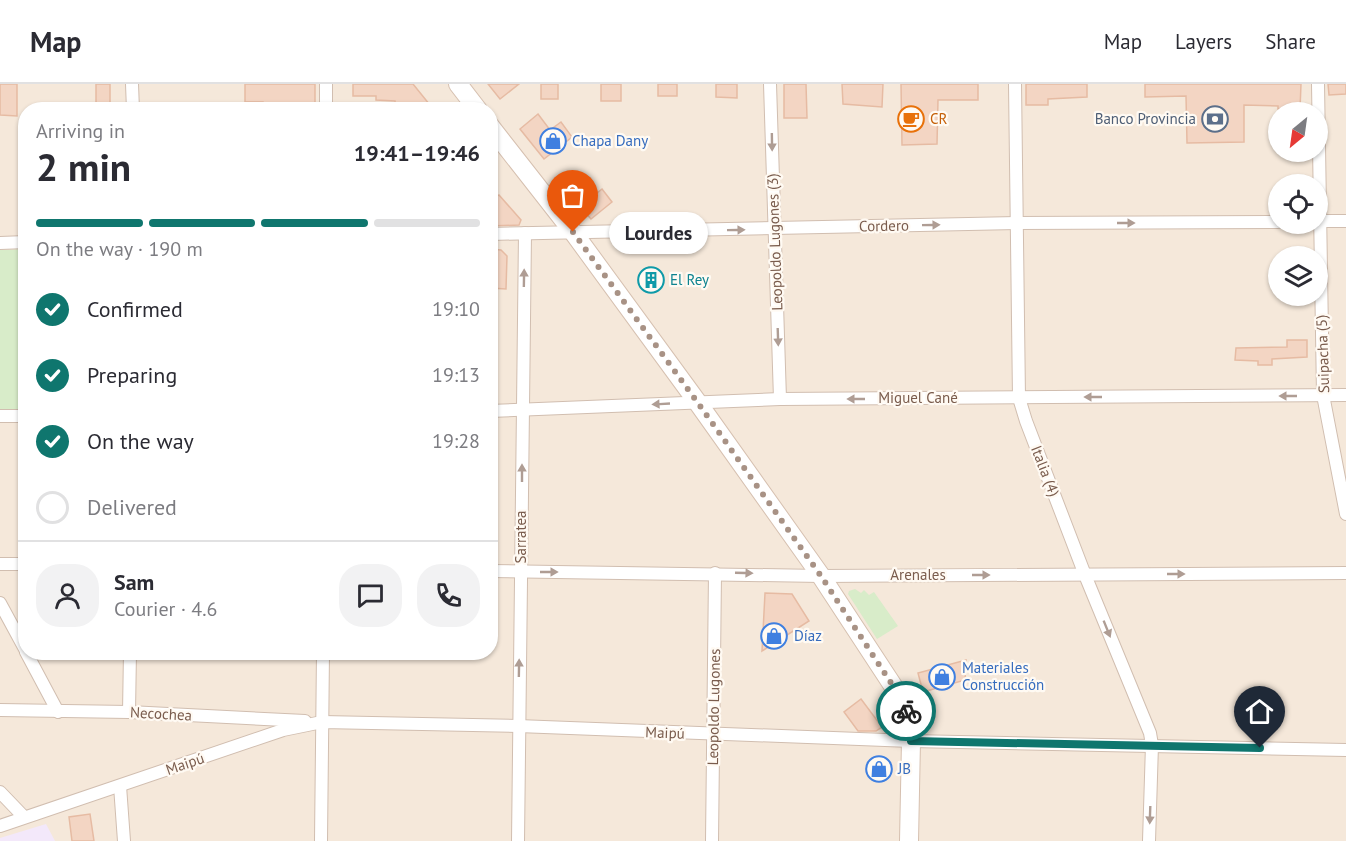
<!DOCTYPE html>
<html lang="en">
<head>
<meta charset="utf-8">
<style>
  body { margin:0; font-family:"PT Sans",sans-serif; background:#f2f2f3; color:#2b2b33; height:100vh; display:flex; flex-direction:column; font-size:22px; white-space:nowrap }
  * { box-sizing:border-box; margin:0 }
  p { font-size:20px; color:#7c7c81 }
  .icon { flex:none; width:33px; height:33px; fill:none; stroke:currentColor; stroke-width:2; stroke-linecap:round; stroke-linejoin:round }
  .map { position:relative; flex:1; overflow:hidden }
  .side { position:absolute; left:18px; top:18px; width:480px; height:558px; display:flex; flex-direction:column; background:#fff; border-radius:24px; box-shadow:0 2px 4px #0004 }
  .side>* { flex:none }
  .needle { width:39px; rotate:209deg }
  .tools { position:absolute; left:1268px; top:18px; display:grid; gap:12px }
  .tools a { display:grid; place-items:center; width:60px; height:60px; border-radius:50%; background:#fff; box-shadow:0 2px 4px #0004; font-size:30px }
  .pin { position:absolute; display:grid; place-items:center; width:51px; height:51px; color:#fff; margin:-62px -26px; border-radius:50% 50% 50% 0; rotate:-45deg; box-shadow:0 0 6px #0007 }
  .pin .icon { rotate:45deg }
  .courier { position:absolute; display:grid; place-items:center; width:60px; height:60px; margin:-30px; border:4px solid #0f766e; border-radius:50%; background:#fff; color:#222; box-shadow:0 2px 8px #0007 }
  .bubble { position:absolute; height:42px; border-radius:21px; background:#fff; box-shadow:0 2px 4px #0004; font-size:20px; font-weight:700; line-height:42px; text-align:center }
  .overview em { font-style:normal; font-weight:700 }
  .overview div { display:flex; flex-direction:column-reverse }
  .overview { display:flex; align-items:center; justify-content:space-between; height:102px; padding:0 18px }
  h1 { font-size:39px; font-weight:700; line-height:45px }
  .bar { display:grid; grid-template-columns:repeat(4,1fr); gap:9px 6px; align-content:center; height:72px; padding:0 18px }
  .bar i { height:8px; border-radius:4px; background:#e1e1e2 }
  .bar .on { background:#0f766e }
  .bar p { grid-column:span 4 }
  .line { display:flex; align-items:center; gap:15px; padding:0 18px; border-top:2px solid #e1e1e2 }
  .line div { flex:1 }
  .round { display:grid; place-items:center; flex:none; width:63px; height:63px; border-radius:24px; background:#f2f2f3 }
  ol { padding:0 18px; list-style:none }
  li { display:flex; align-items:center; gap:18px; height:66px }
  li p { margin-inline-start:auto }
  li .icon { padding:6px; border-radius:50%; background:#0f766e; color:#fff; stroke-width:4 }
  li:last-child { color:#7c7c81 }
  li i { width:33px; height:33px; border:3px solid #e1e1e2; border-radius:50% }
  header { display:flex; align-items:center; gap:36px; box-sizing:border-box; height:84px; padding:0 30px; background:#fff; border-bottom:2px solid #e1e1e2 }
  header strong { font-size:28px }
  nav { display:flex; gap:33px; margin-inline-start:auto; font-size:21px }
  .map>svg:first-child { display:block }
  .residential { fill:#f5e8da; fill-rule:evenodd }
  .education { fill:#f3e8fa }
  .green { fill:#d8ecc9 }
  .building { fill:#f3d5c3; stroke:#e6bba3; stroke-width:1.5 }
  .lines { fill:none; stroke-linecap:round; stroke-linejoin:round }
  .street-casing { stroke:#d1beb0; stroke-width:14 }
  .secondary-casing { stroke:#d6c0b0; stroke-width:20 }
  .street { stroke:#fff; stroke-width:12 }
  .secondary { stroke:#fff; stroke-width:18 }
  .oneway { fill:#af9d94 }
  .done { stroke:#a89285; stroke-width:6; stroke-dasharray:0 10.8 }
  .route { stroke:#0f766e; stroke-width:8 }
  .labels { text-anchor:middle; stroke-width:4.5; stroke-linejoin:round; paint-order:stroke }
  .food-label { font-size:15px; fill:#c56008; stroke:#fffaf3; text-anchor:start }
  .service-label { font-size:15px; fill:#4e5e75; stroke:#fffaf3; text-anchor:end }
  .shop-label { font-size:15px; fill:#366cbe; stroke:#fffaf3; text-anchor:start }
  .street-label { font-size:15px; fill:#7a5c4d; stroke:#fffaf3 }
  .culture-label { font-size:15px; fill:#0d838f; stroke:#fffaf3; text-anchor:start }
</style>
</head>
<body>
<header>
<strong>Map</strong>
<nav><a>Map</a><a>Layers</a><a>Share</a></nav>
</header>
<div class="map">
<svg width="1346" height="757" viewBox="0 0 1346 757">
  <rect width="100%" height="100%" fill="#fdf6ec"/>
  <!-- residential -->
  <path class="residential" d="M0,0H1346V757H0ZM26,26H490V568H26ZM1278,28H1317V68H1278ZM1278,100H1317V140H1278ZM1278,172H1317V212H1278Z"/>
  <!-- education -->
  <polygon class="education" points="46,740 55,757 0,757 0,754"/>
  <!-- green -->
  <g class="green">
    <polygon points="25,165 25,326 0,327 0,166"/>
    <polygon points="855,505 861,509 864,506 869,511 874,508 898,542 877,555 848,510 849,507"/>
  </g>
  <!-- building -->
  <g class="building">
    <polygon points="0,0 17,0 17,32 0,31"/>
    <rect x="96" y="0" width="14" height="26"/>
    <polygon points="245,0 315,0 315,26 263,26 263,18 245,18"/>
    <polygon points="353,0 413,0 434,26 395,26 395,17 376,16 376,12 353,12"/>
    <polygon points="488,0 519,0 500,15"/>
    <rect x="541" y="0" width="17" height="15"/>
    <rect x="601" y="0" width="20" height="17"/>
    <rect x="658" y="0" width="19" height="12"/>
    <polygon points="716,0 737,0 737,14 716,13"/>
    <polygon points="784,0 806,0 807,34 784,34"/>
    <polygon points="842,0 883,0 882,23 843,20"/>
    <polygon points="901,0 978,0 978,16 938,16 937,60 902,61"/>
    <polygon points="1026,0 1087,0 1087,13 1048,15 1048,21 1026,21"/>
    <polygon points="1145,0 1301,0 1300,25 1278,25 1278,22 1244,21 1244,58 1187,59 1186,12 1145,13"/>
    <polygon points="1328,0 1346,0 1346,10 1329,11"/>
    <polygon points="538,30 550,46 561,38 572,53 544,75 520,45"/>
    <polygon points="602,105 612,118 591,135 580,123"/>
    <polygon points="499,111 521,136 519,141 490,142 490,117"/>
    <polygon points="490,165 501,166 507,172 506,205 490,204"/>
    <polygon points="649,183 663,191 649,202 640,190"/>
    <polygon points="1287,256 1307,256 1307,273 1272,275 1272,281 1258,281 1258,277 1235,276 1236,264 1287,263"/>
    <polygon points="765,509 792,510 809,537 762,567"/>
    <polygon points="966,576 965,596 923,608 918,589"/>
    <polygon points="861,615 882,643 876,647 858,647 844,628"/>
    <polygon points="90,730 94,757 72,757 69,733"/>
  </g>
  <g class="lines">
    <!-- street casing -->
    <g class="street-casing">
      <g id="street">
        <polyline points="132,0 133,26"/>
        <polyline points="770,0 780,315"/>
        <polyline points="1015,0 1019,314 1026,337 1085,491 1150,649 1152,661 1149,757"/>
        <polyline points="1318,0 1323,311 1346,430"/>
        <polyline points="326,26 326,0"/>
        <polyline points="1317,137 1346,137"/>
        <polyline points="490,150 1017,139 1278,138"/>
        <polyline points="0,159 26,158"/>
        <polyline points="490,327 780,315 1346,311"/>
        <polyline points="0,332 26,332"/>
        <polyline points="0,480 26,480"/>
        <polyline points="490,487 821,492 1346,489"/>
        <polyline points="0,519 26,567"/>
        <polyline points="26,568 58,628"/>
        <polyline points="0,626 129,628 305,637"/>
        <polyline points="129,628 130,568"/>
        <polyline points="120,702 124,757"/>
        <polyline points="0,708 24,733"/>
        <polyline points="0,742 283,646 322,638 518,642 911,657 1346,666"/>
        <polyline points="321,757 323,568"/>
        <polyline points="518,757 525,149"/>
        <polyline points="712,757 715,489"/>
      </g>
    </g>
    <!-- secondary casing -->
    <g class="secondary-casing">
      <g id="secondary">
        <polyline points="458,0 478,26"/>
        <polyline points="490,42 573,148 698,319 821,492 899,611 910,639 911,657 909,757"/>
      </g>
    </g>
    <!-- street -->
    <use href="#street" class="street"/>
    <!-- secondary -->
    <use href="#secondary" class="secondary"/>
  </g>
  <!-- one-way arrows -->
  <defs><path id="oneway-solid" d="M-6-.8H1V-3.2L6.5 0L1 3.2V.8H-6Z" transform="scale(1.5)"/></defs>
  <g class="oneway">
    <use href="#oneway-solid" transform="translate(772 58) rotate(89)"/>
    <use href="#oneway-solid" transform="translate(1126 139)"/>
    <use href="#oneway-solid" transform="translate(931 141) rotate(-1)"/>
    <use href="#oneway-solid" transform="translate(736 146) rotate(-1)"/>
    <use href="#oneway-solid" transform="translate(524 194) rotate(-89)"/>
    <use href="#oneway-solid" transform="translate(778 253) rotate(88)"/>
    <use href="#oneway-solid" transform="translate(1288 312) rotate(180)"/>
    <use href="#oneway-solid" transform="translate(1093 313) rotate(180)"/>
    <use href="#oneway-solid" transform="translate(856 315) rotate(180)"/>
    <use href="#oneway-solid" transform="translate(661 320) rotate(177)"/>
    <use href="#oneway-solid" transform="translate(522 389) rotate(-90)"/>
    <use href="#oneway-solid" transform="translate(549 488)"/>
    <use href="#oneway-solid" transform="translate(744 489) rotate(2)"/>
    <use href="#oneway-solid" transform="translate(1176 490)"/>
    <use href="#oneway-solid" transform="translate(981 491)"/>
    <use href="#oneway-solid" transform="translate(1107 545) rotate(68)"/>
    <use href="#oneway-solid" transform="translate(519 584) rotate(-89)"/>
    <use href="#oneway-solid" transform="translate(1150 731) rotate(92)"/>
  </g>
  <g class="lines">
    <!-- done -->
    <polyline class="done" points="573,148 698,319 821,492 899,611 906,627"/>
    <!-- route -->
    <polyline class="route" points="906,627 911,657 1260,664"/>
  </g>
  <!-- icons -->
  <defs>
    <g id="cafe-ring" transform="scale(1.35)"><circle r="9.5" fill="#fffaf3" stroke="#e8710a" stroke-width="1.5"/><path d="M-5.5-4.5H6V0H3Q3 3.5 0 3.5H-2.5Q-5.5 3.5-5.5 0ZM3-3.2v2h1.7v-2ZM-6 4.5H4V6H-6Z" fill="#e8710a"/></g>
    <g id="bank-ring" transform="scale(1.35)"><circle r="9.5" fill="#fffaf3" stroke="#5c6f8a" stroke-width="1.5"/><path d="M-6-4H6V4H-6ZM0-2.3a2.3 2.3 0 1 0 0 4.6a2.3 2.3 0 1 0 0-4.6Z" fill="#5c6f8a"/></g>
    <g id="shop-ring" transform="scale(1.35)"><circle r="9.5" fill="#fffaf3" stroke="#3f7fe0" stroke-width="1.5"/><path d="M-5-2.5h2.3a2.7 3.5 0 0 1 5.4 0H5L5.5 6h-11ZM-1.5-2.5h3a1.5 2.3 0 0 0-3 0Z" fill="#3f7fe0"/></g>
    <g id="building-ring" transform="scale(1.35)"><circle r="9.5" fill="#fffaf3" stroke="#0f9aa8" stroke-width="1.5"/><path d="M-4-6H4V6H1V3H-1V6H-4ZM-2.5-4.3h1.7v1.8h-1.7ZM.8-4.3h1.7v1.8H.8ZM-2.5-1h1.7V.8h-1.7ZM.8-1h1.7V.8H.8Z" fill="#0f9aa8"/></g>
  </defs>
  <g fill-rule="evenodd">
    <use href="#cafe-ring" x="911" y="35"/>
    <use href="#bank-ring" x="1215" y="35"/>
    <use href="#shop-ring" x="553" y="57"/>
    <use href="#building-ring" x="651" y="196"/>
    <use href="#shop-ring" x="774" y="552"/>
    <use href="#shop-ring" x="942" y="593"/>
    <use href="#shop-ring" x="879" y="685"/>
  </g>
  <g class="labels">
    <!-- food labels -->
    <g class="food-label">
      <text x="930" y="40">CR</text>
    </g>
    <!-- service labels -->
    <g class="service-label">
      <text x="1196" y="40">Banco Provincia</text>
    </g>
    <!-- shop labels -->
    <g class="shop-label">
      <text x="572" y="62">Chapa Dany</text>
      <text x="794" y="557">Díaz</text>
      <text x="962" y="589">Materiales<tspan x="962" dy="17">Construcción</tspan></text>
      <text x="898" y="690">JB</text>
    </g>
    <!-- street labels -->
    <g class="street-label">
      <text transform="translate(884 142) rotate(-1)" y="5">Cordero</text>
      <text transform="translate(775 158) rotate(-92)" y="5">Leopoldo Lugones (3)</text>
      <text transform="translate(1323 270) rotate(-92)" y="5">Suipacha (5)</text>
      <text x="918" y="319">Miguel Cané</text>
      <text transform="translate(1045 387) rotate(69)" y="5">Italia (4)</text>
      <text transform="translate(521 453) rotate(-90)" y="5">Sarratea</text>
      <text x="918" y="496">Arenales</text>
      <text transform="translate(714 623) rotate(-89)" y="5">Leopoldo Lugones</text>
      <text transform="translate(161 630) rotate(3)" y="5">Necochea</text>
      <text transform="translate(665 649) rotate(2)" y="5">Maipú</text>
      <text transform="translate(185 680) rotate(-19)" y="5">Maipú</text>
    </g>
    <!-- culture labels -->
    <g class="culture-label">
      <text x="670" y="201">El Rey</text>
    </g>
  </g>
</svg>
<div class="tools">
<a><svg class="needle" viewBox="-14 -14 28 28"><path d="M0-13l5 13h-10z" fill="#e53935"/><path d="M0 13l5-13h-10z" fill="#7c7c81"/></svg></a>
<a><svg class="icon" aria-label="locate" viewBox="0 0 24 24"><circle cx="12" cy="12" r="6"/><path d="M12 2v4M12 18v4M2 12h4M18 12h4"/></svg></a>
<a><svg class="icon" aria-label="layers" viewBox="0 0 24 24"><path d="M12 4l9 5-9 5-9-5zM3 14l9 5 9-5"/></svg></a>
</div>
<div class="pin" style="left:573px;top:148px;background:#ea580c"><svg class="icon" aria-label="bag" viewBox="0 0 24 24"><path d="M5 8h14l-1 12H6zM9 8a3 3 0 0 1 6 0"/></svg></div>
<div class="pin" style="left:1260px;top:664px;background:#1f2937"><svg class="icon" aria-label="home" viewBox="0 0 24 24"><path d="M3 11l9-7 9 7M6 9v11h12V9"/></svg></div>
<div class="courier" style="left:906px;top:627px"><svg class="icon" aria-label="bike" viewBox="0 0 24 24"><circle cx="6" cy="16" r="4"/><circle cx="18" cy="16" r="4"/><path d="M6 16l4-8h5l3 8M10 8l3 8H6M13 5h3"/></svg></div>
<div class="bubble" style="left:609px;top:128px;width:99px">Lourdes</div>
<section class="side">
<div class="overview"><div><h1>2 min</h1><p>Arriving in</p></div><em>19:41–19:46</em></div>
<div class="bar"><i class="on"></i><i class="on"></i><i class="on"></i><i></i><p>On the way · 190 m</p></div>
<ol>
<li><svg class="icon" aria-label="check" viewBox="0 0 24 24"><path d="M5 12l5 5 9-10"/></svg>Confirmed<p>19:10</p></li>
<li><svg class="icon" aria-label="check" viewBox="0 0 24 24"><path d="M5 12l5 5 9-10"/></svg>Preparing<p>19:13</p></li>
<li><svg class="icon" aria-label="check" viewBox="0 0 24 24"><path d="M5 12l5 5 9-10"/></svg>On the way<p>19:28</p></li>
<li><i></i>Delivered</li>
</ol>
<div class="line" style="height:108px"><a class="round"><svg class="icon" aria-label="person" viewBox="0 0 24 24"><circle cx="12" cy="8" r="4"/><path d="M4 21q1-7 8-7t8 7"/></svg></a><div><b>Sam</b><p>Courier · 4.6</p></div><a class="round"><svg class="icon" aria-label="chat" viewBox="0 0 24 24"><path d="M4 5h16v11H9l-5 4z"/></svg></a><a class="round"><svg class="icon" aria-label="phone" viewBox="0 0 24 24"><path d="M5 4h4l2 5-3 2q2 4 5 5l2-3 5 2v4C11 20 4 13 5 4z"/></svg></a></div>
</section>
</div>
</body>
</html>
